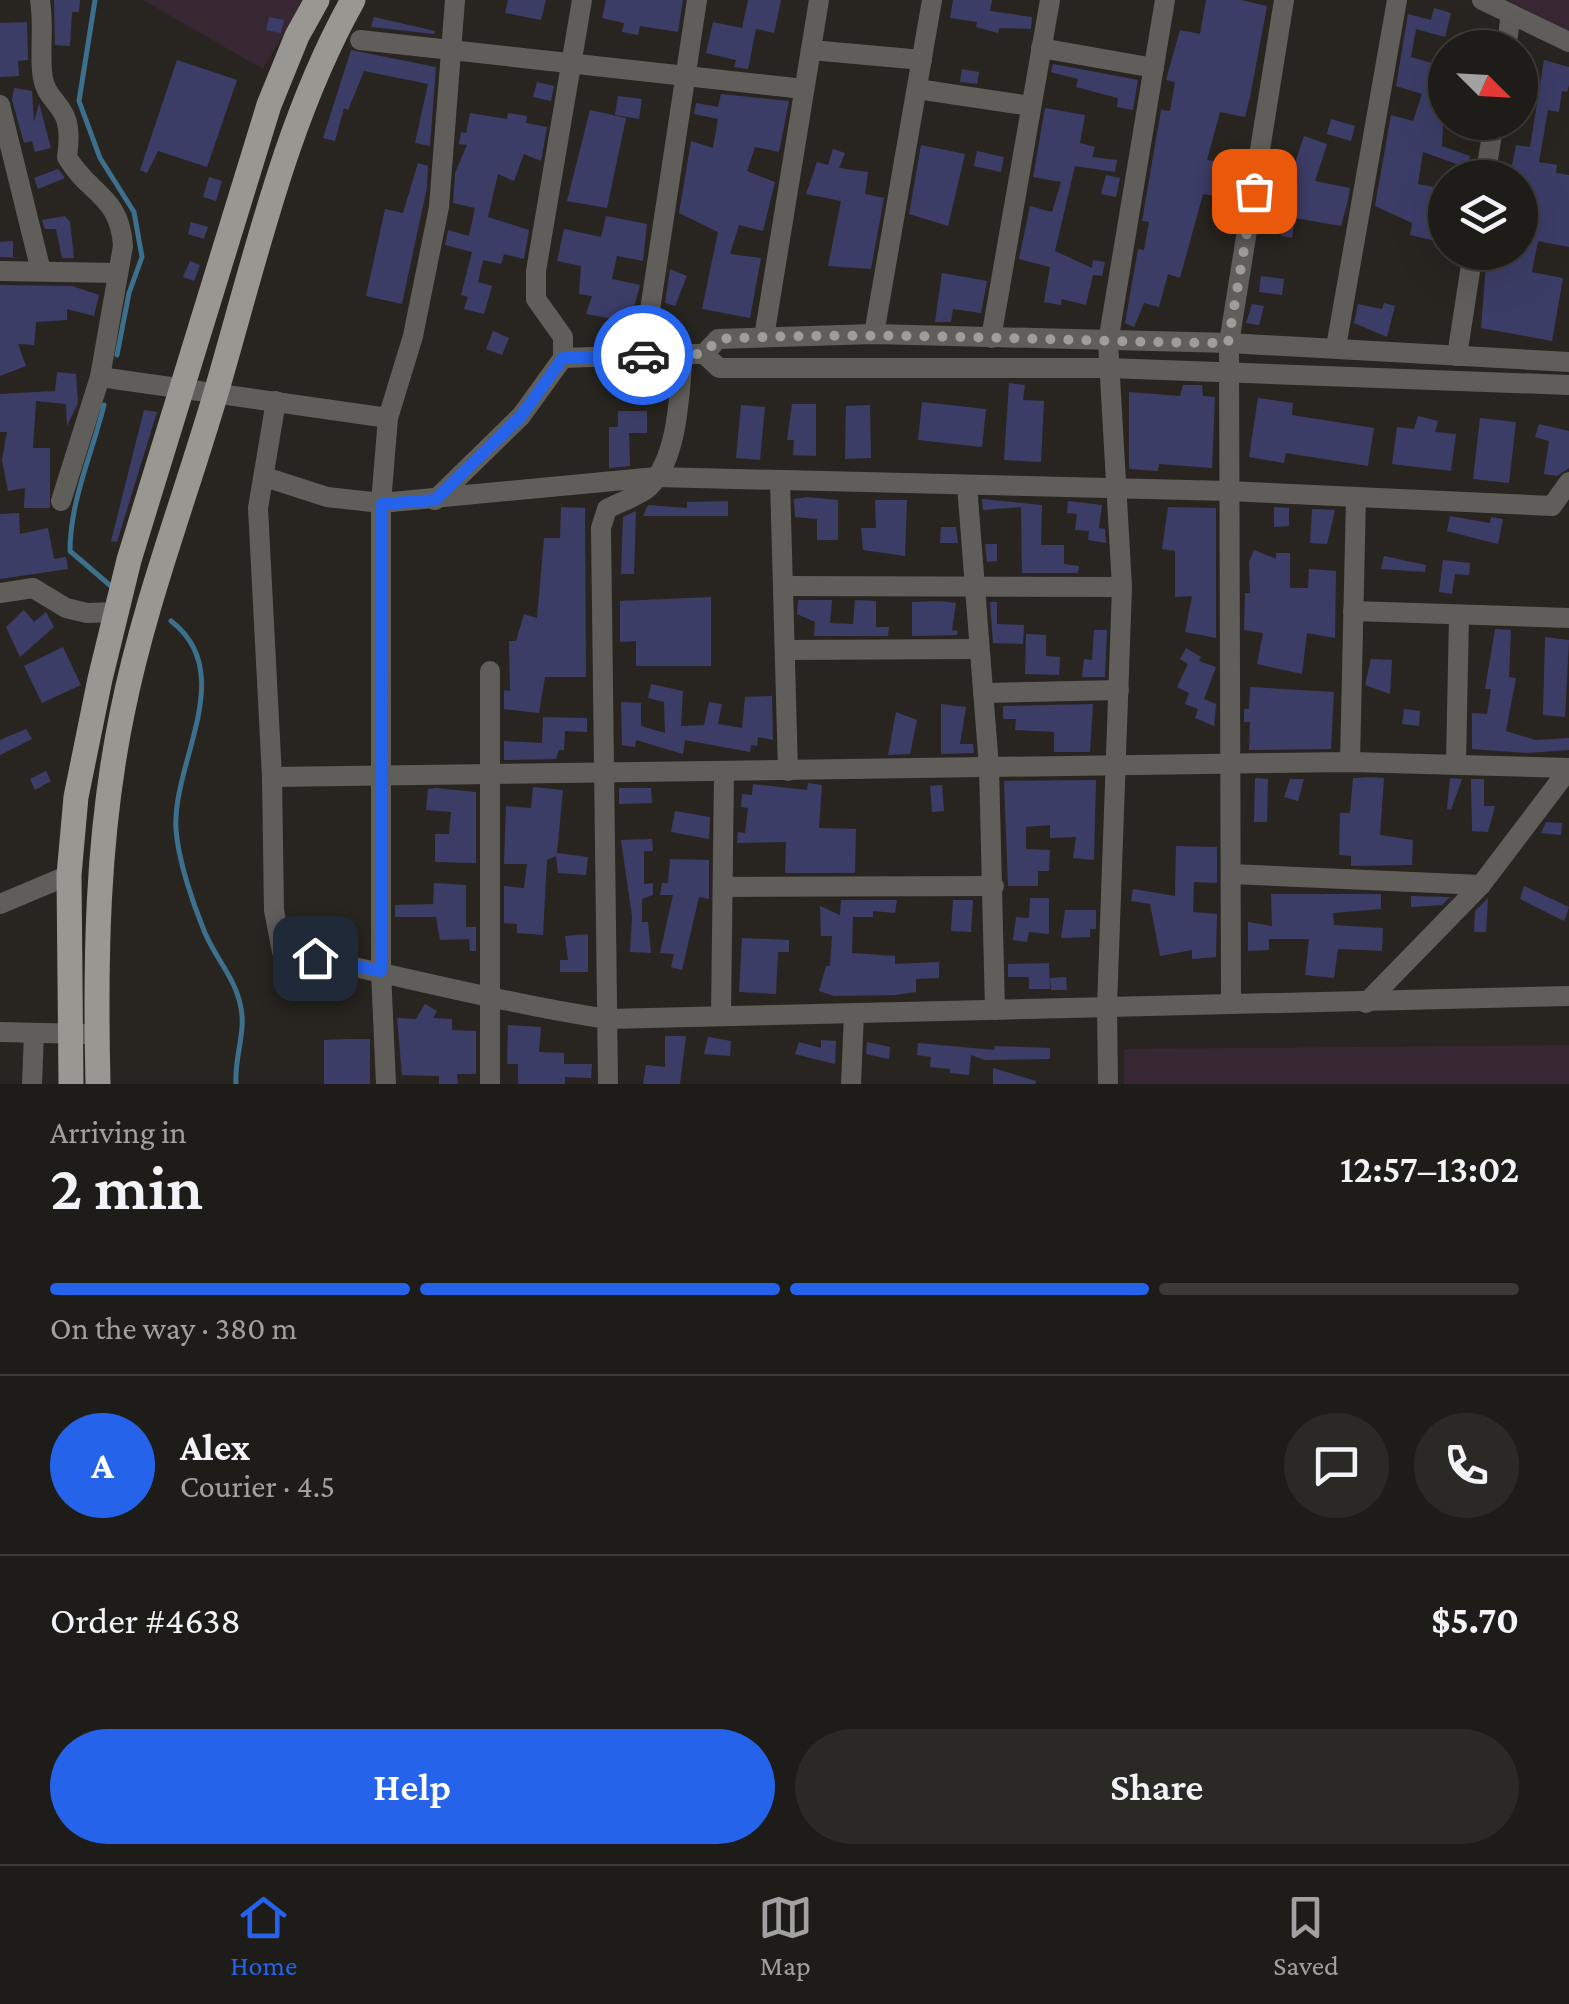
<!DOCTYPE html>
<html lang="en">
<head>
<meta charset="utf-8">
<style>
  body { margin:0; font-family:"Crimson Pro",serif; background:#2b2925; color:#f1f3f6; height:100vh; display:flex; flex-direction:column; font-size:38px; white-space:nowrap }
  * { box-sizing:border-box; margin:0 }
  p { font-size:32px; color:#a1a1a2 }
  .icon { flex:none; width:55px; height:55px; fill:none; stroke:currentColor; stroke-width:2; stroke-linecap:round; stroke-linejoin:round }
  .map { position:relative; height:1084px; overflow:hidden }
  .panel { display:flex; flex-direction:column; background:#1e1c18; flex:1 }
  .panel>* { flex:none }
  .needle { width:65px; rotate:114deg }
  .buttons { position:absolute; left:1428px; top:30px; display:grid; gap:20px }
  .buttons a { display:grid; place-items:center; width:110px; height:110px; border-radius:50%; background:#1e1c18; box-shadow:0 10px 40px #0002,0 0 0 2px #3c3a37; font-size:50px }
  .pin { position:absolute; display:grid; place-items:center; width:85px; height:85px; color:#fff; margin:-42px; border-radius:20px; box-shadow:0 5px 15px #0006 }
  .courier { position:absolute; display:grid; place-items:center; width:100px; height:100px; margin:-50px; border:8px solid #2563eb; border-radius:50%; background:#fff; color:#222; box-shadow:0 2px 12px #0007 }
  .headline em { font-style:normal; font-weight:600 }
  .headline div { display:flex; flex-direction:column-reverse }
  .headline { display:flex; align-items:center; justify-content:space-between; height:170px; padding:0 50px }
  h1 { font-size:65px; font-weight:600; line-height:75px }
  .bar { display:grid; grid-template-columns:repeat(4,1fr); gap:15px 10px; align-content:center; height:120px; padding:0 50px }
  .bar i { height:12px; border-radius:8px; background:#3c3a37 }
  .bar .current { background:#2563eb }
  .bar p { grid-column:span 4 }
  .line { display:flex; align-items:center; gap:25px; padding:0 50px; border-top:2px solid #3c3a37 }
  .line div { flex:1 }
  .round { display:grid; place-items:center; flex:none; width:105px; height:105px; border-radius:52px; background:#2b2925 }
  .button { display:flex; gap:20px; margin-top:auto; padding:20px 50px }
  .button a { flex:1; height:115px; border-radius:60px; background:#2563eb; color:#fff; font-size:40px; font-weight:600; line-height:115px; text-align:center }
  .button a+a { background:#2b2925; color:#f1f3f6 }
  .tabs { display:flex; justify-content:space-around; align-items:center; height:140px; border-top:2px solid #3c3a37; background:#1e1c18; font-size:28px; color:#a1a1a2 }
  .tabs a { display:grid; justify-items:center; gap:5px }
  .tabs .current { color:#2563eb }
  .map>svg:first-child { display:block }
  .industrial { fill:#372732 }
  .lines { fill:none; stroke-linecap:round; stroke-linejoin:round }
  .stream { stroke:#3c708c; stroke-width:5 }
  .building { fill:#3c3d67 }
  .minor { stroke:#5f5e5b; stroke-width:20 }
  .major { stroke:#989791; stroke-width:25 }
  .done { stroke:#9f9d98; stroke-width:10; stroke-dasharray:0 18 }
  .route { stroke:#2563eb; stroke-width:12 }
</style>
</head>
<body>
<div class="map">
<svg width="1569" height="1084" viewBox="0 0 1569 1084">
  <rect width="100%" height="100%" fill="#282520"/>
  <!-- industrial -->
  <g class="industrial">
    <polygon points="143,0 303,0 263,69"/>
    <polygon points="1508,0 1569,0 1569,32"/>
    <polygon points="1569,1045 1569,1084 1124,1084 1124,1049"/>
  </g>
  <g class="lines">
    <!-- stream -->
    <g class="stream">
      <polyline points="95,0 79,101 100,158 134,212 142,257 129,293 117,355"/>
      <path d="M104,405C92,454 70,501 70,551L112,587"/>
      <path d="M171,621C239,673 172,762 176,829C178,860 193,904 205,933C216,959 236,979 241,1008C246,1032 234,1059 236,1084"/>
    </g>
  </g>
  <!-- building -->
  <g class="building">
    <polygon points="54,0 80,0 79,12 72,12 70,46 55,45"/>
    <polygon points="508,0 546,0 541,20 505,13"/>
    <polygon points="606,0 683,0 678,32 640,26 638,35 622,32 624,23 602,18"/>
    <polygon points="748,0 781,0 774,33 756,29 748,69 734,67 736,60 706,53 713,22 742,28"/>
    <polygon points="953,0 992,0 990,11 1032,17 1031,29 999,28 998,33 976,27 977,22 950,18"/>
    <polygon points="1206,0 1241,0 1267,6 1250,97 1245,117 1220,112 1207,160 1221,162 1214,196 1203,194 1180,278 1168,274 1159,307 1144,303 1134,327 1125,323 1138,249 1144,250 1149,222 1142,221 1161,110 1170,111 1175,82 1166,80 1169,69 1180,30 1200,34"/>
    <polygon points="1434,8 1451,13 1445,37 1416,29 1411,57 1441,66 1435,84 1445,86 1442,146 1470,156 1468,168 1423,152 1418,184 1445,189 1445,243 1410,235 1412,223 1375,206 1391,115 1413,121 1422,94 1396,86 1408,14 1431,20"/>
    <polygon points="269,17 284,20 281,33 266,30"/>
    <polygon points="374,17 435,31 434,34 371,27"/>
    <polygon points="27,22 28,60 18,61 19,76 0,77 0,23"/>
    <polygon points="351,50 436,67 430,146 415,143 428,84 364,71 348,110 344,108 335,141 323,138"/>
    <polygon points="177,60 237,80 207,167 158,151 147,173 140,170"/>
    <polygon points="1544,60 1569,67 1569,85 1567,92 1562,91 1559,112 1548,110 1539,162 1557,165 1556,173 1569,175 1569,247 1538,241 1532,272 1563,278 1552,341 1481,328 1487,252 1520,252 1520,178 1499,175 1501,163 1512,165 1516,145 1530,147"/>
    <polygon points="1053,64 1138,80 1133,110 1117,107 1118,98 1076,87 1078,79 1051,72"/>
    <polygon points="962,69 979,72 977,84 960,82"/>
    <polygon points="537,82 554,86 551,101 533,97"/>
    <polygon points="14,88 32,91 34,122 39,103 51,148 35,152 32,141 24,143 12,100"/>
    <polygon points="721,94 789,101 779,152 755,147 747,171 775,182 763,231 739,225 730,254 761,258 750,318 702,309 718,232 679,213 691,141 713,148 718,119 694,114 696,103 718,107"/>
    <polygon points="618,96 642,99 639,119 615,115"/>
    <polygon points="1045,108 1085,115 1080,143 1095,147 1092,157 1117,160 1115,172 1075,166 1055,251 1092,268 1093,260 1105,262 1102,276 1093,275 1086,305 1062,299 1061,305 1044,302 1050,267 1019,259 1030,206 1052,212 1061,182 1033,177"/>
    <polygon points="590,110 626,118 607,208 567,201"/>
    <polygon points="470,113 507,119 508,113 527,116 526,123 547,127 541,161 524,154 514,181 498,174 488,217 529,230 524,259 504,254 501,264 483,260 478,282 492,286 484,314 464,309 468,297 461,295 472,252 445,245 448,230 469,236 475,208 453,203 455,173 467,145 459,144 461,132 466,133"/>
    <polygon points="1331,119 1355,126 1351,141 1327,134"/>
    <polygon points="1304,136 1327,144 1315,181 1350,188 1348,200 1341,226 1295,218 1292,238 1281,236 1288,193 1267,191 1270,175 1275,176 1279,161 1294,166"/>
    <polygon points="921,145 965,154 948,226 909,214"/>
    <polygon points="833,149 845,153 839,168 868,172 865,194 884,198 871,269 828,266 841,201 806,194 817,162 828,165"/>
    <polygon points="977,151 1004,157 1001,172 974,166"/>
    <polygon points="418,163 428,166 427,187 402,304 366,296 385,209 403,213"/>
    <polygon points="58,169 65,178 38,189 34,178"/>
    <polygon points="1106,175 1120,178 1116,197 1101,194"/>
    <polygon points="209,177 222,181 216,201 203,197"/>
    <polygon points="65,216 70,222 74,258 62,258 56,229 45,229 42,220"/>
    <polygon points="606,216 647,224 643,261 617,256 612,279 640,285 630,322 586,314 592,296 579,294 581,266 557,261 564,229 601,237"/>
    <polygon points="191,222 208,227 204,239 188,234"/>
    <polygon points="13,241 13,257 24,258 0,257 0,242"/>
    <polygon points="190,261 200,265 194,281 183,277"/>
    <polygon points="670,269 687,276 675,306 665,303"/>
    <polygon points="942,273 987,281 981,313 953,309 951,322 935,322"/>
    <polygon points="1261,276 1284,279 1282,295 1259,292"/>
    <polygon points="0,285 72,286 99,295 94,316 67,309 67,320 36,322 34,345 18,344 26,366 0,376"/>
    <polygon points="1384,303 1395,306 1387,337 1354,323 1358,304 1382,309"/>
    <polygon points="1252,304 1264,306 1259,325 1246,323"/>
    <polygon points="493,331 509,338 502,355 486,349"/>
    <polygon points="57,372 76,374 78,403 67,426 66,404 36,401 33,448 50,448 50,508 24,508 25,488 8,491 2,460 7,432 0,432 0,394 55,391"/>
    <polygon points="1009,383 1025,385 1023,400 1044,401 1041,462 1004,460"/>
    <polygon points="1183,385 1202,385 1203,396 1215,397 1212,468 1159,464 1158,471 1129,469 1129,392 1180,396"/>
    <polygon points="1258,398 1293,403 1292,415 1374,428 1368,466 1286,453 1284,463 1249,457"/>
    <polygon points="922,402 986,409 982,447 918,440"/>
    <polygon points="792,404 816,404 816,456 793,455 794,440 787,440"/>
    <polygon points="741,405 765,407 760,460 736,458"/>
    <polygon points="870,405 871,458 845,459 846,406"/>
    <polygon points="144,410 157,412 117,542 111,541"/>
    <polygon points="618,411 647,411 647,433 629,433 630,466 609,468 609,427 618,427"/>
    <polygon points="1418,416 1438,421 1435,432 1456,434 1451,471 1392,464 1397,427 1414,429"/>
    <polygon points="1480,418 1516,422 1509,483 1473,479"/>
    <polygon points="1539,424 1569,431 1569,468 1557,476 1544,474 1549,441 1535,437"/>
    <polygon points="807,497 838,500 838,540 817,540 817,519 795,517 794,499"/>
    <polygon points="982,499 1042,505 1041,545 1064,545 1064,564 1079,566 1078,573 1022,573 1021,507 983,510"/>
    <polygon points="875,500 907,500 905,556 863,550 861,528 876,528"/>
    <polygon points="728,501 728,516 643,516 648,505 687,508 687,502"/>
    <polygon points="1068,501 1102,505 1099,528 1105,529 1106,543 1088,540 1089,531 1075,530 1077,514 1067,513"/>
    <polygon points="561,507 585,508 586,677 545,677 539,713 504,709 504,690 510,691 509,641 516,641 524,614 537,618 544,538 560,538"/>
    <polygon points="1168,507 1216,508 1216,638 1185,632 1192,596 1175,597 1175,551 1162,549"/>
    <polygon points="1274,507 1289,508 1289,526 1274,527"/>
    <polygon points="1312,509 1335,510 1327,544 1310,543"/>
    <polygon points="636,511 634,574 621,574 623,517"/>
    <polygon points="19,513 20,534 48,528 54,559 66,557 68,569 0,579 0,514"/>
    <polygon points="1450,516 1490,523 1491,517 1503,519 1498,544 1447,531"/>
    <polygon points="941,527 956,527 958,543 940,543"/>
    <polygon points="985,544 997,544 997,561 987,562"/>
    <polygon points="1254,550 1276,559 1276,553 1290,553 1290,588 1308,588 1309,569 1336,571 1335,638 1307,633 1302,674 1257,664 1263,633 1244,630 1245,593 1250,593 1249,562"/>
    <polygon points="1384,556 1426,565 1425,572 1381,569"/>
    <polygon points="1443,560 1470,563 1469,575 1455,574 1452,594 1439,592"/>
    <polygon points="711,597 711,666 636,666 636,641 620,642 620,601"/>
    <polygon points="798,600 832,600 830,623 853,624 855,600 876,601 876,627 889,627 888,636 814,636 815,622 797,614"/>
    <polygon points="941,601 956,603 952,630 958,631 957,635 912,636 912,602"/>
    <polygon points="990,602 997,602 997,624 1024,625 1023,644 993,643"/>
    <polygon points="24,610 34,622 46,612 54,627 20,657 6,627"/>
    <polygon points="1495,629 1511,630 1509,677 1516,678 1506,731 1535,740 1569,738 1569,750 1527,753 1472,749 1472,713 1487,714 1491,689 1485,689"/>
    <polygon points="1094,630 1107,630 1105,677 1082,677 1084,659 1092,660"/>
    <polygon points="1026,634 1046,635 1046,656 1060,657 1059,675 1025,674"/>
    <polygon points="1545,637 1569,640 1565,717 1543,715"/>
    <polygon points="63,647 81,685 42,703 24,666"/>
    <polygon points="1186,648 1201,657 1199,661 1216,667 1204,699 1216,704 1214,726 1195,718 1198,709 1185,704 1189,693 1177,687 1188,664 1180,659"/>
    <polygon points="1371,659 1392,660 1390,694 1365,685"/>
    <polygon points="651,684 683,691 681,726 704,725 709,702 722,704 718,724 742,728 745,697 772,696 773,740 758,737 757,746 751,745 750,752 685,740 683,754 636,740 635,747 622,745 621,702 641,703 641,726 665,733 664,702 648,698"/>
    <polygon points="1250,687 1334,692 1331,749 1249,750 1250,722 1244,722 1244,709 1249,709"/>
    <polygon points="941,704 966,707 960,744 973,744 974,753 941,754"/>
    <polygon points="1093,704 1090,752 1054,752 1054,732 1015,730 1016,719 1003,719 1003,706"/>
    <polygon points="1404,709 1420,711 1419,726 1402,724"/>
    <polygon points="896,712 917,720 910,754 888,755"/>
    <polygon points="543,717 587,718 587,732 565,731 564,750 559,750 556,759 504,760 504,741 542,743"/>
    <polygon points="26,729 32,739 0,755 0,740"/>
    <polygon points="46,771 51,781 35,790 30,779"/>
    <polygon points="1373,777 1384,778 1380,835 1413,840 1412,865 1351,866 1351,856 1339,855 1340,813 1350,813 1353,778"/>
    <polygon points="1255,778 1268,779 1267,822 1254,822"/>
    <polygon points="1450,778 1462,779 1451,810 1447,809"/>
    <polygon points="1290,779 1304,779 1298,801 1284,797"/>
    <polygon points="1471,779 1484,779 1484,806 1495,806 1488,832 1472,831"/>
    <polygon points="1096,780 1094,860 1073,858 1076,837 1050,838 1050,825 1026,827 1026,849 1050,850 1049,871 1038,871 1038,886 1008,886 1004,781"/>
    <polygon points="808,783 822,785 819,828 856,829 855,873 785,873 786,842 737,843 738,832 745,833 748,808 741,807 742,794 752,795 753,784 807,790"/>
    <polygon points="942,785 944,811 932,812 930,786"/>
    <polygon points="533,787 563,790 557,853 588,857 586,875 558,873 556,856 547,860 543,935 517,933 517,924 504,923 504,886 524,888 527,864 504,864 506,806 531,808"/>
    <polygon points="436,788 476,792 476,863 435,862 435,834 449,834 451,812 426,810 428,789"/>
    <polygon points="619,788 651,788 652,803 619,804"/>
    <polygon points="675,811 710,817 709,839 671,832"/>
    <polygon points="1546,822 1562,823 1561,835 1541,833"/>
    <polygon points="652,839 653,851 644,851 644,884 653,883 653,895 642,899 642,922 648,922 651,953 630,952 632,916 621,840"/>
    <polygon points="1176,846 1217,847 1217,883 1194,882 1193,912 1217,914 1216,957 1192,959 1192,950 1160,956 1150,904 1131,901 1133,889 1175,896"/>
    <polygon points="670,859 709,860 709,899 699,897 682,970 671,967 674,954 660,953 673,895 660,895 662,883 668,883"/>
    <polygon points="434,883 466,885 466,927 476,927 476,951 470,951 469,939 440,940 436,917 395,917 395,905 433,904"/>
    <polygon points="1524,886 1569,907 1564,921 1520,899"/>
    <polygon points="1271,894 1381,894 1381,909 1333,913 1334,925 1383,928 1382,951 1338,949 1334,978 1305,975 1309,939 1269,939 1269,950 1248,951 1248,922 1272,926"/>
    <polygon points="1411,896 1450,897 1442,905 1411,907"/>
    <polygon points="1030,898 1049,898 1049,934 1029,932 1027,942 1013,940 1016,917 1029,918"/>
    <polygon points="1488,898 1486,932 1474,932 1475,911"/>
    <polygon points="841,900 897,900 895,913 873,911 873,917 853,917 852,953 895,956 895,964 939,962 939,978 916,979 916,992 895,995 834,996 819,991 826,966 830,966 832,936 821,936 820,906 840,915"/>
    <polygon points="953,900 973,900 971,932 951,931"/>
    <polygon points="1065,910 1096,910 1096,929 1090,929 1090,937 1061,938"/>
    <polygon points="588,934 588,972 560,972 560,960 568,960 565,936"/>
    <polygon points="742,938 789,940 789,952 778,952 776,994 739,992"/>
    <polygon points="1049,963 1050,989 1029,989 1029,977 1008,977 1008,964"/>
    <polygon points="1066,977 1067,990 1051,990 1050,978"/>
    <polygon points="425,1004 437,1011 433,1018 452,1019 452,1030 476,1031 476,1074 457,1074 458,1084 439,1084 439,1076 402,1075 397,1018 416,1019"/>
    <polygon points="508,1025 541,1027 539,1052 564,1053 564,1064 592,1064 591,1078 565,1077 565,1084 518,1084 518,1064 507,1064"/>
    <polygon points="665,1036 686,1036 680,1084 643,1084 646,1065 665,1067"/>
    <polygon points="708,1037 731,1041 730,1056 704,1054"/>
    <polygon points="347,1039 370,1039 370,1084 324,1084 324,1040"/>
    <polygon points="821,1040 836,1041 835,1064 795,1054 799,1042 821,1048"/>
    <polygon points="867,1042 890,1047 889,1059 866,1054"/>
    <polygon points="918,1043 994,1050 995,1046 1050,1048 1050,1059 985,1060 971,1055 969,1075 950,1073 950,1069 930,1067 931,1057 917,1055"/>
    <polygon points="993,1068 1036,1081 1035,1084 993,1084"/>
  </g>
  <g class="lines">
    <!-- minor -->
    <g class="minor">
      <path d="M40,0C44,24 40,47 42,71C45,110 76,98 67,157C88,194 120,195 123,246L100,377L61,501"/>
      <polyline points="1482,0 1569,42"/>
      <polyline points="360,40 804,89"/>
      <polyline points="1041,48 1154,68"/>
      <polyline points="1506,48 1511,14"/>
      <polyline points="811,50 922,60"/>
      <polyline points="917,89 1031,106"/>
      <polyline points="0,105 41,271"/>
      <polyline points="1485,178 1494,122"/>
      <polyline points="0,271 118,273"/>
      <polyline points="874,334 932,0"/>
      <polyline points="764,337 819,0"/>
      <polyline points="991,338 1050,0"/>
      <polyline points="1336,347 1397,0"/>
      <polyline points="704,354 718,339 874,334 1229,343 1569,362"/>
      <polyline points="643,356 697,0"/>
      <polyline points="1457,356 1473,252"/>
      <polyline points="563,358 683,354"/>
      <polyline points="100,377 388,418"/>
      <path d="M276,401L258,508L272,777L274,910L282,952C391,973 497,1002 607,1019L1569,996"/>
      <polyline points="265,477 327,497 381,503 656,477 1228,491 1552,506 1569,482"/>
      <polyline points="780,480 788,771"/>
      <polyline points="967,485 989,767 995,1010"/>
      <polyline points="435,500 521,416 563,358 563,337 536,299 536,271 582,0"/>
      <polyline points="783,586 1122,587"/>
      <polyline points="0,593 33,588 66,608 87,613 116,612"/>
      <polyline points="1353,611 1569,618"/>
      <polyline points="785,650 979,649"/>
      <polyline points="490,671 490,1084"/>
      <polyline points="983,693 1119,690"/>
      <polyline points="1350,762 1356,497"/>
      <polyline points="1456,763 1459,615"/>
      <polyline points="272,777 1350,762 1569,768"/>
      <polyline points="1231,874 1481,885"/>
      <polyline points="723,887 994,886"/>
      <polyline points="0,904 69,875"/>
      <polyline points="1366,1003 1481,885 1569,769"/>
      <polyline points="1231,1004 1229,343 1284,0"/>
      <polyline points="721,1016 724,772"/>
      <polyline points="0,1032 85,1034"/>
      <polyline points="32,1084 34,1034"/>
      <polyline points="386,1084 381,971 381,503 388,418 413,336 439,207 455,0"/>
      <path d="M608,1084L601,528L607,509C619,502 640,496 649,487C679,456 679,394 683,354H704L719,368H1108L1569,385"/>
      <polyline points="851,1084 854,1013"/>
      <polyline points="1108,1084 1107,1007 1122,587 1108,342 1165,0"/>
    </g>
    <!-- major -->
    <g class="major">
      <polyline points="71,1084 69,875 76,797 100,679 129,560 269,105 297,36 317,0"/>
      <path d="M98,1084C95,959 97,836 122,714C145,599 188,491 220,379C257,251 288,116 353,0"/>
    </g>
  </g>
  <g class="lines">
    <!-- done -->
    <path class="done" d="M643,355L704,354L718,339C888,330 1058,342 1228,343L1254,191"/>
    <!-- route -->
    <polyline class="route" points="315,958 381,971 382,504 435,500 521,416 563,358 643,355"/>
  </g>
</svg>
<div class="buttons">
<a><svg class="needle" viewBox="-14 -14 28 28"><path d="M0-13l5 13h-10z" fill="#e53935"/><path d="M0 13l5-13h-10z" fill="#a1a1a2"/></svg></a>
<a><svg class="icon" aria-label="layers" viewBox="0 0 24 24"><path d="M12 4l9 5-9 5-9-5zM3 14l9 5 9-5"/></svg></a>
</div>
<div class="pin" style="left:1254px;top:191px;background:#ea580c"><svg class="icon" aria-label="bag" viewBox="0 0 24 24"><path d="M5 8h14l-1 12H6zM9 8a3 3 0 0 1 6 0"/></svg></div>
<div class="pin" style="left:315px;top:958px;background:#1f2937"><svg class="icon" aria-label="home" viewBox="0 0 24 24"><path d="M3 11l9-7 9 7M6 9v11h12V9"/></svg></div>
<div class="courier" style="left:643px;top:355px"><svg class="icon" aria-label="car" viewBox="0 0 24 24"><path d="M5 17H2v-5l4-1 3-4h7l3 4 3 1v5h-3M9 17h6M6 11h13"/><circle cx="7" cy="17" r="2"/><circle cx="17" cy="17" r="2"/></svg></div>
</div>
<section class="panel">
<div class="headline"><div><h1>2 min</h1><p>Arriving in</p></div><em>12:57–13:02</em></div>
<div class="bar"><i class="current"></i><i class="current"></i><i class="current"></i><i></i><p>On the way · 380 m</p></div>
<div class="line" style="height:180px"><b class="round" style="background:#2563eb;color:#fff">A</b><div><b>Alex</b><p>Courier · 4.5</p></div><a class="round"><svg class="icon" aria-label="chat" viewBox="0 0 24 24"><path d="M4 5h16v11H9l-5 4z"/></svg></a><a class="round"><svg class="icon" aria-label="phone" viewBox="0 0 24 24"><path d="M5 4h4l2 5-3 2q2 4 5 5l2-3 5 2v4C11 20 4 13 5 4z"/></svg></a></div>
<div class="line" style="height:130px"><div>Order #4638</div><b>$5.70</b></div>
<div class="button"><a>Help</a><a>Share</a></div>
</section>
<nav class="tabs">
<a class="current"><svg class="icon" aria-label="home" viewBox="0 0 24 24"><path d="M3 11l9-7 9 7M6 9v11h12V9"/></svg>Home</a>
<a><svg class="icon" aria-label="map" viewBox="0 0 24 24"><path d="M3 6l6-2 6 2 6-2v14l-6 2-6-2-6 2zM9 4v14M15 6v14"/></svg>Map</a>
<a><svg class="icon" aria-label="saved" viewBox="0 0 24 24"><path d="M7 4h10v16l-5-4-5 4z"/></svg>Saved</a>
</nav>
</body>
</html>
